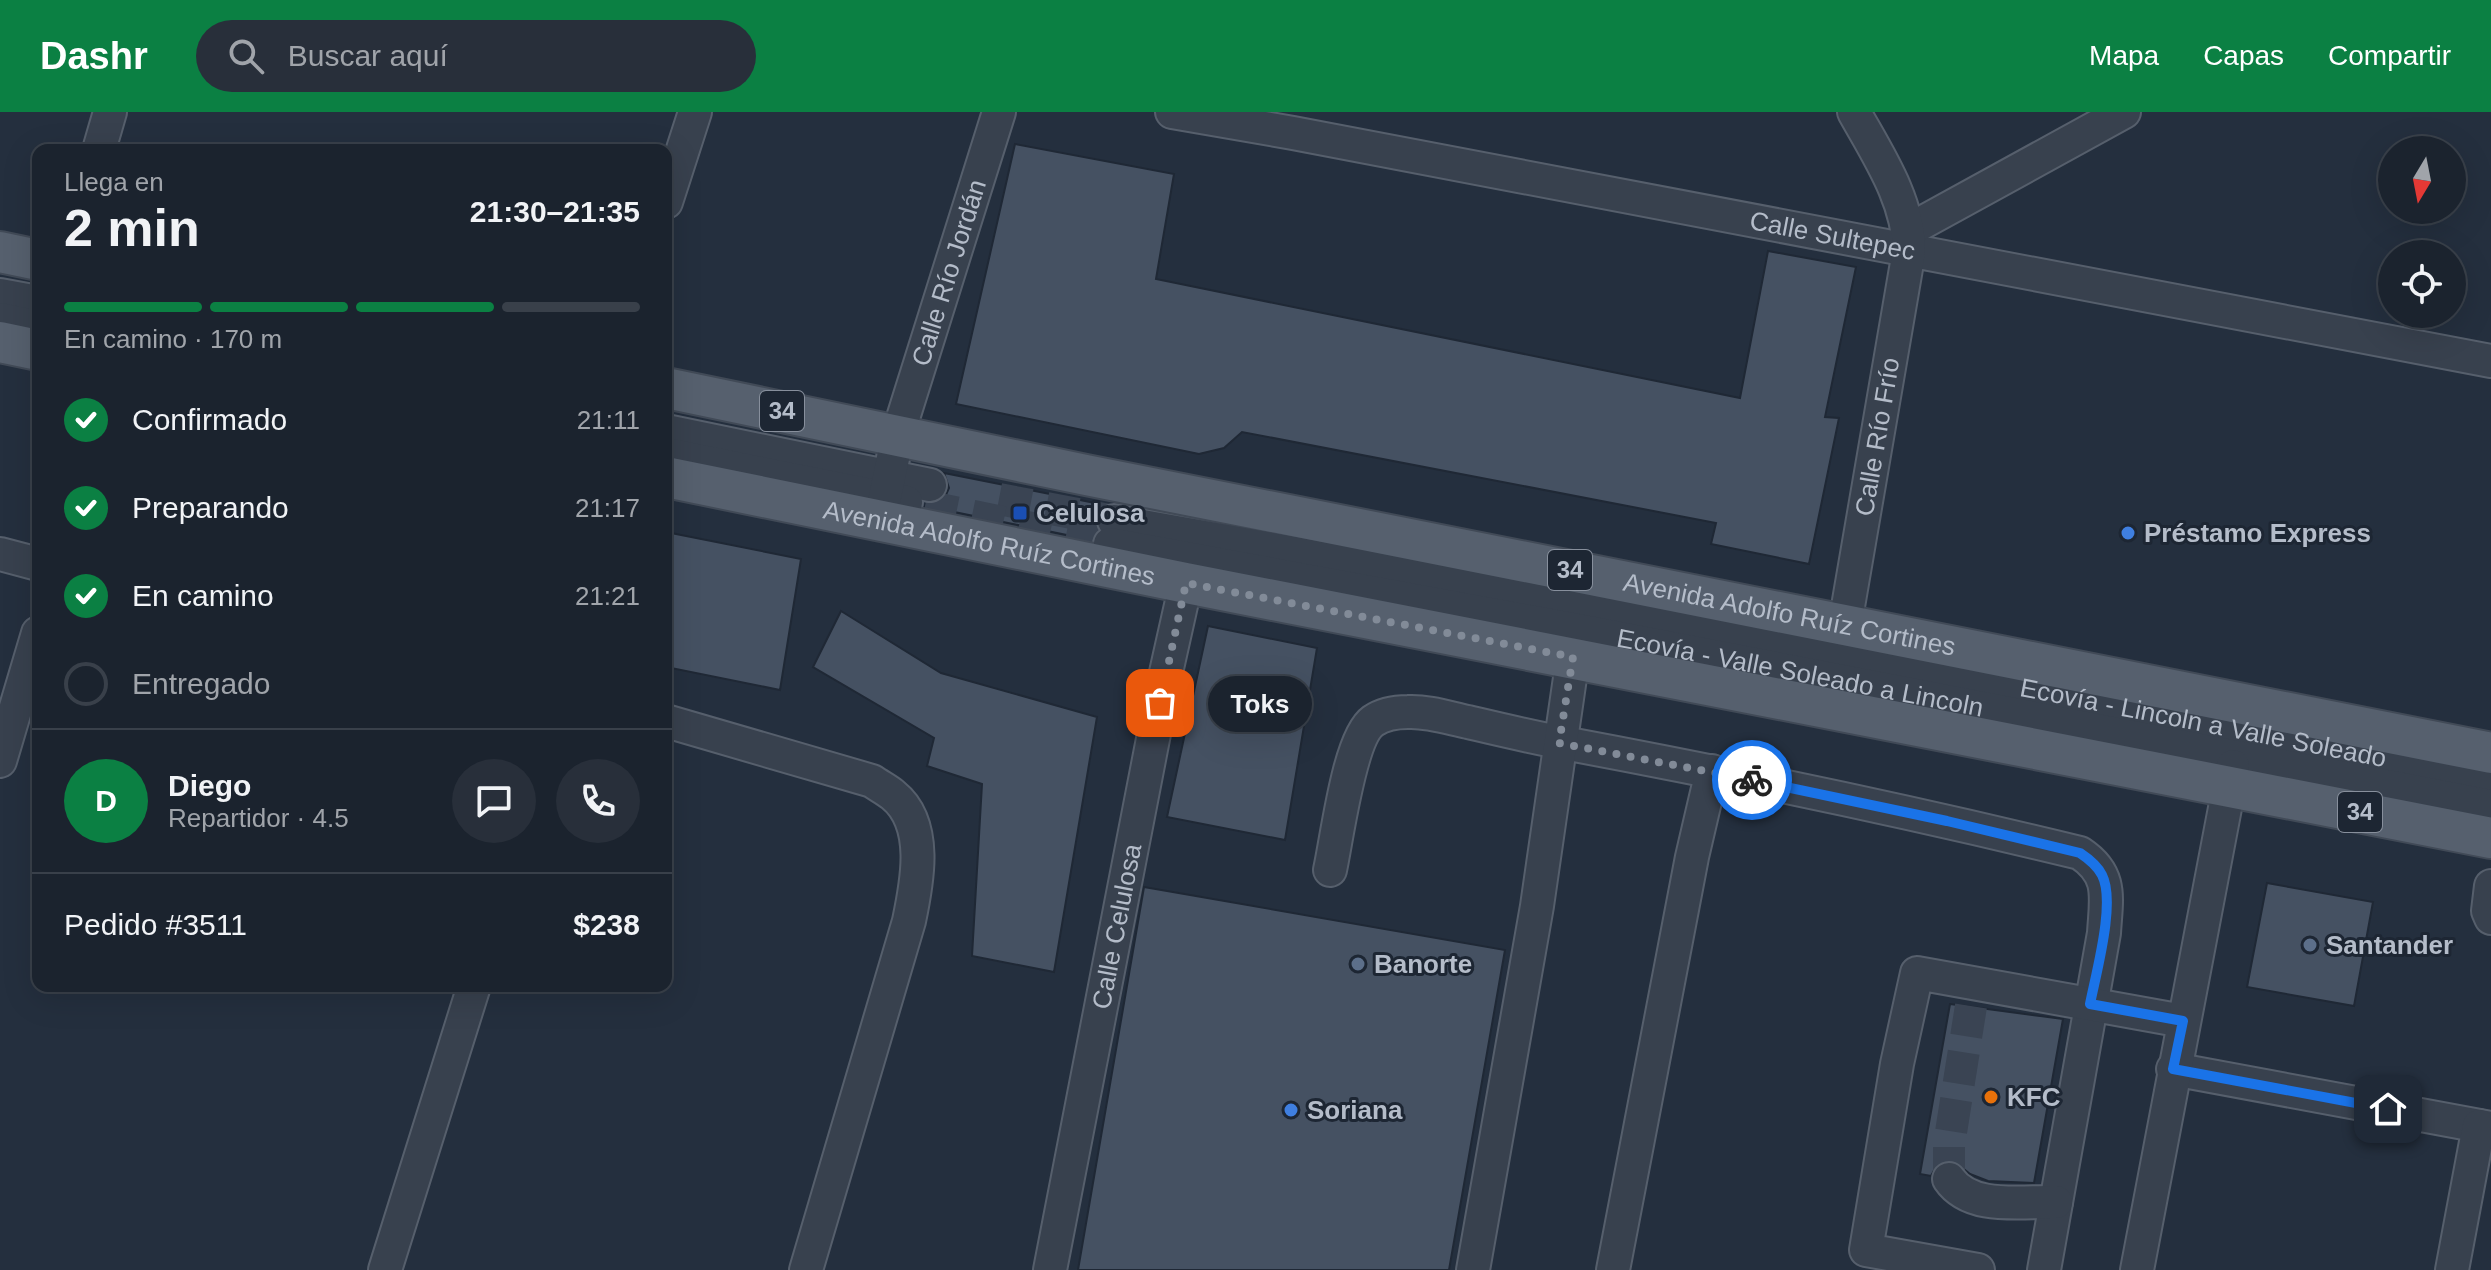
<!DOCTYPE html>
<html lang="es">
<head>
<meta charset="utf-8">
<style>
  body { margin:0; font-family:Arial,sans-serif; background:#282f3a; color:#f1f3f6; height:100vh; display:flex; flex-direction:column; font-size:30px; white-space:nowrap }
  * { box-sizing:border-box; margin:0 }
  p { font-size:26px; color:#a0a4aa }
  .icon { flex:none; width:44px; height:44px; fill:none; stroke:currentColor; stroke-width:2; stroke-linecap:round; stroke-linejoin:round }
  .map { position:relative; flex:1; overflow:hidden }
  .sheet { position:absolute; left:32px; top:32px; width:640px; height:848px; display:flex; flex-direction:column; background:#1b232e; border-radius:16px; box-shadow:0 8px 32px #0002,0 0 0 2px #39404a }
  .sheet>* { flex:none }
  .needle { width:52px; rotate:190deg }
  .buttons { position:absolute; left:2378px; top:24px; display:grid; gap:16px }
  .buttons a { display:grid; place-items:center; width:88px; height:88px; border-radius:50%; background:#1b232e; box-shadow:0 8px 32px #0002,0 0 0 2px #39404a; font-size:40px }
  .pin { position:absolute; display:grid; place-items:center; width:68px; height:68px; color:#fff; margin:-34px; border-radius:16px; box-shadow:0 4px 12px #0006 }
  .courier { position:absolute; display:grid; place-items:center; width:80px; height:80px; margin:-40px; border:6px solid #1a73e8; border-radius:50%; background:#fff; color:#222; box-shadow:0 2px 10px #0007 }
  .bubble { position:absolute; height:56px; border-radius:28px; background:#1b232e; box-shadow:0 8px 32px #0002,0 0 0 2px #39404a; font-size:26px; font-weight:700; line-height:56px; text-align:center }
  .overview em { font-style:normal; font-weight:700 }
  .overview div { display:flex; flex-direction:column-reverse }
  .overview { display:flex; align-items:center; justify-content:space-between; height:136px; padding:0 32px }
  h1 { font-size:52px; font-weight:700; line-height:60px }
  .bar { display:grid; grid-template-columns:repeat(4,1fr); gap:12px 8px; align-content:center; height:96px; padding:0 32px }
  .bar i { height:10px; border-radius:6px; background:#39404a }
  .bar .selected { background:#0b8043 }
  .bar p { grid-column:span 4 }
  .line { display:flex; align-items:center; gap:20px; padding:0 32px; border-top:2px solid #39404a }
  .line div { flex:1 }
  .round { display:grid; place-items:center; flex:none; width:84px; height:84px; border-radius:42px; background:#282f3a }
  ol { padding:0 32px; list-style:none }
  li { display:flex; align-items:center; gap:24px; height:88px }
  li p { margin-inline-start:auto }
  li .icon { padding:8px; border-radius:50%; background:#0b8043; color:#fff; stroke-width:4 }
  li:last-child { color:#a0a4aa }
  li i { width:44px; height:44px; border:4px solid #39404a; border-radius:50% }
  header { display:flex; align-items:center; gap:48px; box-sizing:border-box; height:112px; padding:0 40px; background:#0b8043; color:#fff }
  header strong { font-size:38px }
  nav { display:flex; gap:44px; margin-inline-start:auto; font-size:28px }
  .search { width:560px; height:72px; background:#282f3a; display:flex; align-items:center; gap:20px; box-sizing:border-box; padding:0 28px; border-radius:44px; color:#a0a4aa; font-size:30px }
  .map>svg:first-child { display:block }
  .building { fill:#455162; stroke:#1f2835; stroke-width:2 }
  .lines { fill:none; stroke-linecap:round; stroke-linejoin:round }
  .minor-tunnel { stroke:#3a4453; stroke-width:32; stroke-dasharray:32 16; stroke-linecap:butt }
  .minor-casing { stroke:#565f6c; stroke-width:36 }
  .major-casing { stroke:#414a57; stroke-width:44 }
  .minor { stroke:#38414e; stroke-width:32 }
  .major { stroke:#56606e; stroke-width:40 }
  .done { stroke:#828b98; stroke-width:8; stroke-dasharray:0 14.4 }
  .route { stroke:#1a73e8; stroke-width:10 }
  .transit-dot { fill:#1a4fb4; stroke:#1d2633; stroke-width:3 }
  .shop-dot { fill:#3f7fe0; stroke:#1d2633; stroke-width:3 }
  .service-dot { fill:#5c6f8a; stroke:#1d2633; stroke-width:3 }
  .food-dot { fill:#e8710a; stroke:#1d2633; stroke-width:3 }
  .labels { text-anchor:middle; stroke-width:6; stroke-linejoin:round; paint-order:stroke }
  .shield { fill:#1d2633; stroke:#878f9c; stroke-width:2 }
  .shield-label { font-size:24px; font-weight:bold; fill:#b4bcc9 }
  .street-label { font-size:26px; fill:#b4bcc9; stroke:#1d2633 }
  .poi-label { font-size:26px; font-weight:bold; fill:#b4bcc9; stroke:#1d2633; text-anchor:start }
</style>
</head>
<body>
<header>
<strong>Dashr</strong>
<div class="search"><svg class="icon" aria-label="search" viewBox="0 0 24 24"><circle cx="10" cy="10" r="6"/><path d="M15 15l6 6"/></svg>Buscar aquí</div>
<nav><a>Mapa</a><a>Capas</a><a>Compartir</a></nav>
</header>
<div class="map">
<svg width="2491" height="1158" viewBox="0 0 2491 1158">
  <rect width="100%" height="100%" fill="#242f3e"/>
  <!-- building -->
  <g class="building">
    <polygon points="1015,32 1174,62 1156,167 1740,286 1768,139 1856,155 1825,305 1839,306 1809,452 1711,432 1716,411 1242,320 1224,336 1199,342 956,292"/>
    <polygon points="944,361 1105,393 1096,405 1098,418 1091,428 925,394 926,392 937,391 945,385 949,376"/>
    <polygon points="666,420 801,447 780,578 666,555"/>
    <polygon points="841,499 941,561 1097,605 1054,860 972,844 982,672 927,654 934,626 813,555"/>
    <polygon points="1208,514 1317,536 1285,728 1167,705"/>
    <polygon points="2267,771 2373,790 2354,894 2247,875"/>
    <polygon points="1144,775 1505,838 1449,1158 1078,1158"/>
    <polygon points="1950,892 2063,907 2034,1071 1988,1069 1970,1062 1954,1049 1945,1048 1937,1053 1931,1064 1920,1062"/>
  </g>
  <g class="lines">
    <!-- minor-tunnel -->
    <g class="minor-tunnel">
      <polyline points="999,387 1114,409"/>
      <polyline points="925,394 1110,432"/>
      <polyline points="1949,1067 1949,1033 1971,894"/>
    </g>
    <!-- minor casing -->
    <g class="minor-casing">
      <g id="minor">
        <path id="s1" d="M1172,0L1293,21L2491,249"/>
        <polyline points="99,38 110,0"/>
        <polyline points="666,90 695,0"/>
        <polyline points="1909,118 2124,0"/>
        <polyline points="0,183 38,190"/>
        <polyline points="0,207 38,215"/>
        <polyline points="666,319 930,373"/>
        <polyline points="666,342 906,390"/>
        <path id="s2" d="M880,409L898,322L999,0"/>
        <path id="s3" d="M1114,409L1740,520L2491,667"/>
        <path id="s4" d="M1110,432L1594,521L2491,694"/>
        <polyline points="0,442 38,452"/>
        <path id="s5" d="M1845,512L1909,139C1909,89 1878,43 1854,0"/>
        <path d="M666,609L872,669C879,674 887,678 893,683C929,712 917,771 909,809L806,1158"/>
        <polyline points="0,649 38,521"/>
        <path d="M1330,758C1337,727 1349,626 1373,609C1383,602 1396,600 1408,600C1428,599 1449,606 1468,610C1502,618 1535,626 1569,632C1740,664 1911,700 2080,741C2113,763 2106,786 2104,821L2044,1158"/>
        <polyline points="2491,774 2488,799 2491,806"/>
        <polyline points="2173,957 2491,1016"/>
        <path d="M1949,1067C1971,1099 2022,1089 2056,1090"/>
        <polyline points="385,1158 474,874"/>
        <path id="s6" d="M1050,1158L1165,565L1186,471"/>
        <polyline points="1473,1158 1537,794 1573,545"/>
        <polyline points="1613,1158 1692,745 1712,659"/>
        <polyline points="1978,1158 1866,1138 1897,952 1917,861 2183,909"/>
        <polyline points="2137,1158 2233,654"/>
        <polyline points="2452,1158 2479,1014"/>
      </g>
    </g>
    <!-- major casing -->
    <g class="major-casing">
      <g id="major">
        <polyline points="0,140 38,148"/>
        <polyline points="0,230 38,238"/>
        <path id="s7" d="M666,276L1086,363L2491,641"/>
        <path id="s8" d="M666,365L1186,471L2491,726"/>
      </g>
    </g>
    <!-- minor -->
    <use href="#minor" class="minor"/>
    <!-- major -->
    <use href="#major" class="major"/>
  </g>
  <g class="lines">
    <!-- done -->
    <polyline class="done" points="1160,591 1186,471 1573,545 1559,631 1752,668"/>
    <!-- route -->
    <path class="route" d="M1752,668L1947,709L2080,741C2089,747 2097,753 2102,763C2116,790 2096,861 2090,892L2183,909L2173,957L2388,997"/>
  </g>
  <!-- markers -->
  <rect class="transit-dot" x="1012" y="393" width="16" height="16" rx="4"/>
  <g class="shop-dot">
    <circle cx="2128" cy="421" r="8"/>
    <circle cx="1291" cy="998" r="8"/>
  </g>
  <g class="service-dot">
    <circle cx="2310" cy="833" r="8"/>
    <circle cx="1358" cy="852" r="8"/>
  </g>
  <circle class="food-dot" cx="1991" cy="985" r="8"/>
  <g class="labels">
    <!-- shield labels -->
    <g class="shield">
      <rect x="760" y="279" width="44" height="40" rx="6"/>
      <rect x="1548" y="438" width="44" height="40" rx="6"/>
      <rect x="2338" y="680" width="44" height="40" rx="6"/>
    </g>
    <g class="shield-label">
      <text x="782" y="307">34</text>
      <text x="1570" y="466">34</text>
      <text x="2360" y="708">34</text>
    </g>
    <!-- street labels -->
    <g class="street-label">
      <text dy="9" stroke="none"><textPath href="#s1" startOffset="672">Calle Sultepec</textPath></text>
      <text dy="9" stroke="none"><textPath href="#s2" startOffset="258">Calle Río Jordán</textPath></text>
      <text dy="9" stroke="none"><textPath href="#s5" startOffset="190">Calle Río Frío</textPath></text>
      <text dy="9" stroke="none"><textPath href="#s8" startOffset="330">Avenida Adolfo Ruíz Cortines</textPath></text>
      <text dy="9" stroke="none"><textPath href="#s7" startOffset="1146">Avenida Adolfo Ruíz Cortines</textPath></text>
      <text dy="9" stroke="none"><textPath href="#s4" startOffset="702">Ecovía - Valle Soleado a Lincoln</textPath></text>
      <text dy="9" stroke="none"><textPath href="#s3" startOffset="1108">Ecovía - Lincoln a Valle Soleado</textPath></text>
      <text dy="9" stroke="none"><textPath href="#s6" startOffset="350">Calle Celulosa</textPath></text>
    </g>
    <!-- poi labels -->
    <g class="poi-label">
      <text x="1036" y="410">Celulosa</text>
      <text x="2144" y="430">Préstamo Express</text>
      <text x="2326" y="842">Santander</text>
      <text x="1374" y="861">Banorte</text>
      <text x="2007" y="994">KFC</text>
      <text x="1307" y="1007">Soriana</text>
    </g>
  </g>
</svg>
<div class="buttons">
<a><svg class="needle" viewBox="-14 -14 28 28"><path d="M0-13l5 13h-10z" fill="#e53935"/><path d="M0 13l5-13h-10z" fill="#a0a4aa"/></svg></a>
<a><svg class="icon" aria-label="locate" viewBox="0 0 24 24"><circle cx="12" cy="12" r="6"/><path d="M12 2v4M12 18v4M2 12h4M18 12h4"/></svg></a>
</div>
<div class="pin" style="left:1160px;top:591px;background:#ea580c"><svg class="icon" aria-label="bag" viewBox="0 0 24 24"><path d="M5 8h14l-1 12H6zM9 8a3 3 0 0 1 6 0"/></svg></div>
<div class="pin" style="left:2388px;top:997px;background:#1f2937"><svg class="icon" aria-label="home" viewBox="0 0 24 24"><path d="M3 11l9-7 9 7M6 9v11h12V9"/></svg></div>
<div class="courier" style="left:1752px;top:668px"><svg class="icon" aria-label="bike" viewBox="0 0 24 24"><circle cx="6" cy="16" r="4"/><circle cx="18" cy="16" r="4"/><path d="M6 16l4-8h5l3 8M10 8l3 8H6M13 5h3"/></svg></div>
<div class="bubble" style="left:1208px;top:564px;width:104px">Toks</div>
<section class="sheet">
<div class="overview"><div><h1>2 min</h1><p>Llega en</p></div><em>21:30–21:35</em></div>
<div class="bar"><i class="selected"></i><i class="selected"></i><i class="selected"></i><i></i><p>En camino · 170 m</p></div>
<ol>
<li><svg class="icon" aria-label="check" viewBox="0 0 24 24"><path d="M5 12l5 5 9-10"/></svg>Confirmado<p>21:11</p></li>
<li><svg class="icon" aria-label="check" viewBox="0 0 24 24"><path d="M5 12l5 5 9-10"/></svg>Preparando<p>21:17</p></li>
<li><svg class="icon" aria-label="check" viewBox="0 0 24 24"><path d="M5 12l5 5 9-10"/></svg>En camino<p>21:21</p></li>
<li><i></i>Entregado</li>
</ol>
<div class="line" style="height:144px"><b class="round" style="background:#0b8043;color:#fff">D</b><div><b>Diego</b><p>Repartidor · 4.5</p></div><a class="round"><svg class="icon" aria-label="chat" viewBox="0 0 24 24"><path d="M4 5h16v11H9l-5 4z"/></svg></a><a class="round"><svg class="icon" aria-label="phone" viewBox="0 0 24 24"><path d="M5 4h4l2 5-3 2q2 4 5 5l2-3 5 2v4C11 20 4 13 5 4z"/></svg></a></div>
<div class="line" style="height:104px"><div>Pedido #3511</div><b>$238</b></div>
</section>
</div>
</body>
</html>
